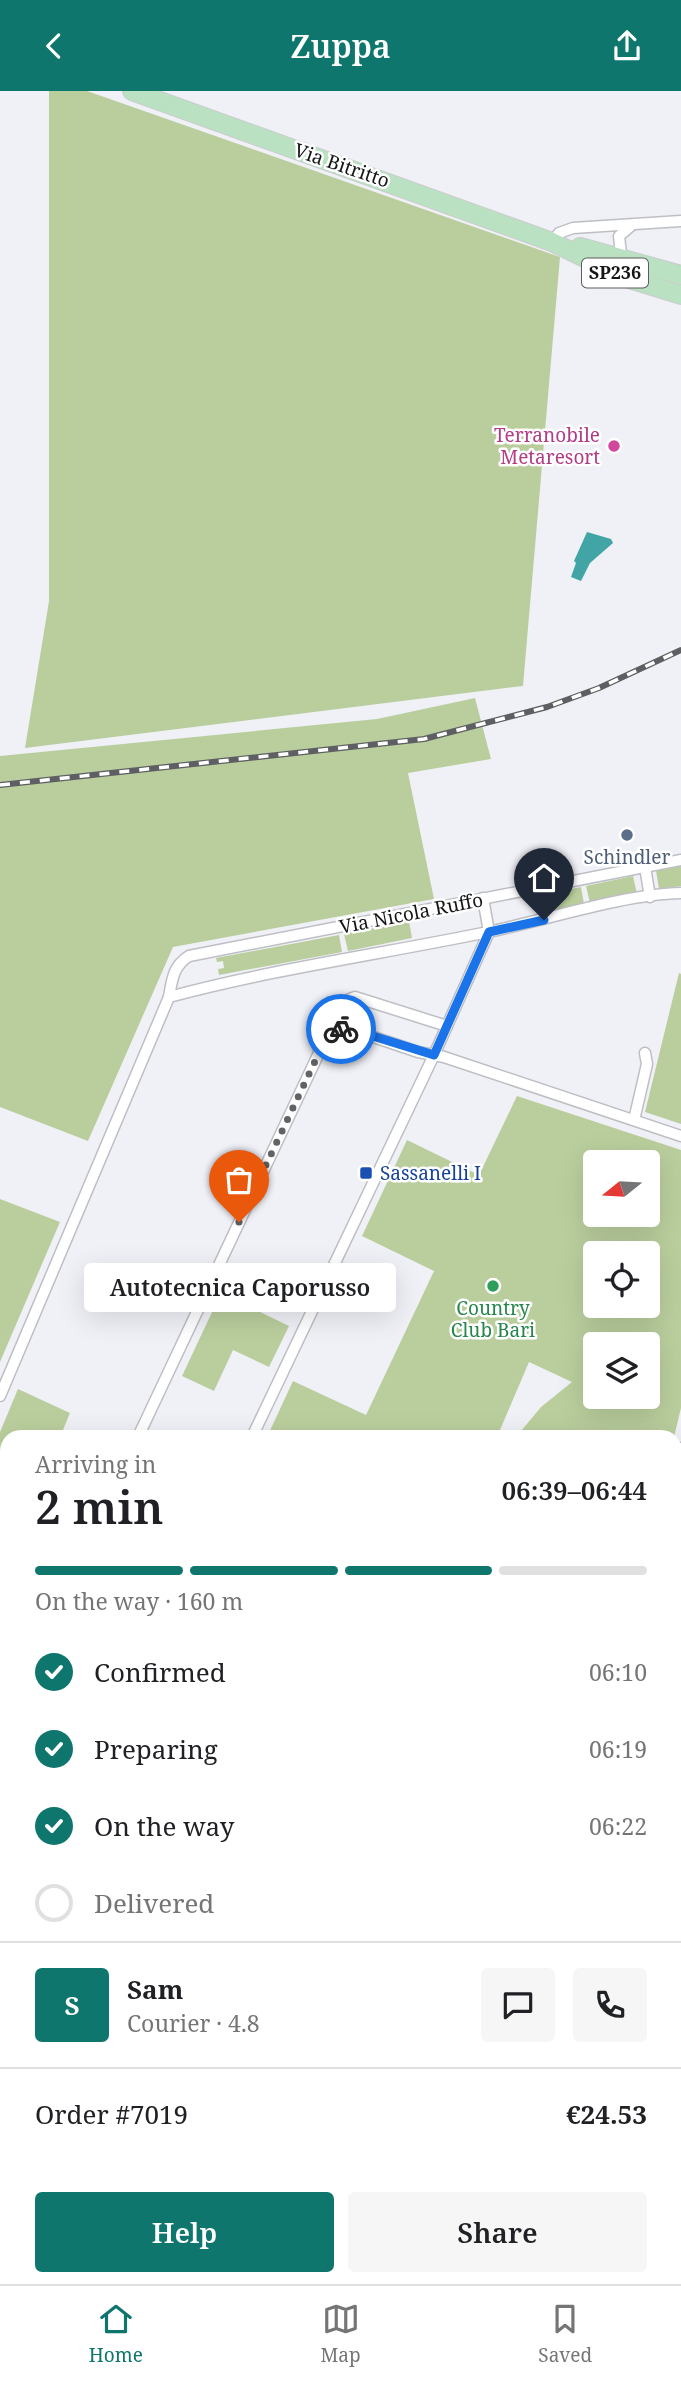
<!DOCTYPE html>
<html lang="en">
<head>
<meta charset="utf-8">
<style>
  body { margin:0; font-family:"Noto Serif",serif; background:#f6f6f6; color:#202124; height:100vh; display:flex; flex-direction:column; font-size:26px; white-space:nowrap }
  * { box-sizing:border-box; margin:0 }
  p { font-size:23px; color:#757577 }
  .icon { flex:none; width:38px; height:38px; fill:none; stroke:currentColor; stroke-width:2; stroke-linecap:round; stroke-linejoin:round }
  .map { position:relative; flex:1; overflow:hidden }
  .panel { position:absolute; left:0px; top:1339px; width:682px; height:856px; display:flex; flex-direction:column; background:#fff; border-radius:21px 21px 0 0; box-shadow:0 7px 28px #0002 }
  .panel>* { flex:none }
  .needle { width:46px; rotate:252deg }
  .controls { position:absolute; left:583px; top:1059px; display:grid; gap:14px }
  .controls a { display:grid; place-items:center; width:77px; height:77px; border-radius:7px; background:#fff; box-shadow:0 7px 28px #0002; font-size:35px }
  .pin { position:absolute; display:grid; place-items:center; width:60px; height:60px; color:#fff; margin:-72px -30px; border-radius:50% 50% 50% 0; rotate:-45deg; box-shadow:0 0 7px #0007 }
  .pin .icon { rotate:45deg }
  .courier { position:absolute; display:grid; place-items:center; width:70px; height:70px; margin:-35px; border:5px solid #1a73e8; border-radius:50%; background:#fff; color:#222; box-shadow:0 2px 9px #0007 }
  .bubble { position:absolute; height:49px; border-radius:7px; background:#fff; box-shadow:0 7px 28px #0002; font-size:23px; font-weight:600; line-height:49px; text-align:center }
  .overview em { font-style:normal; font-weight:600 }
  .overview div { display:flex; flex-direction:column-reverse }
  .overview { display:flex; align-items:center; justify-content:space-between; height:119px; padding:0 35px }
  h1 { font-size:46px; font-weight:600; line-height:52px }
  .bar { display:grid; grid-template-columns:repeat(4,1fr); gap:10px 7px; align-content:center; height:84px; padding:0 35px }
  .bar i { height:9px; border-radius:5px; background:#e0e0e0 }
  .bar .current { background:#0f766e }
  .bar p { grid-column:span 4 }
  .line { display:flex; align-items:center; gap:18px; padding:0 35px; border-top:2px solid #e0e0e0 }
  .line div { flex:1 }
  .round { display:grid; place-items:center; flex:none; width:74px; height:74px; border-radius:7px; background:#f6f6f6 }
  ol { padding:0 35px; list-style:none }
  li { display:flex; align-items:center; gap:21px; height:77px }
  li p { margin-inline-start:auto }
  li .icon { padding:7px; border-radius:50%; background:#0f766e; color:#fff; stroke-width:4 }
  li:last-child { color:#757577 }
  li i { width:38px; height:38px; border:4px solid #e0e0e0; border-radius:50% }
  .primary-button { display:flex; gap:14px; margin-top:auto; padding:14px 35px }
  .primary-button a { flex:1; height:80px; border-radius:7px; background:#0f766e; color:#fff; font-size:28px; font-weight:600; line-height:80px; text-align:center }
  .primary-button a+a { background:#f6f6f6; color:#202124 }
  header { display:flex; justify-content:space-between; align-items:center; height:91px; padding:0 35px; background:#0f766e; color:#fff; font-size:32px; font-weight:600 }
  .menu { display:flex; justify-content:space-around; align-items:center; height:98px; border-top:2px solid #e0e0e0; background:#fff; font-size:19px; color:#757577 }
  .menu a { display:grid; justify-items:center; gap:4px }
  .menu .current { color:#0f766e }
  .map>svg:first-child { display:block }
  .green { fill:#bace9d; fill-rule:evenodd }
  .water { fill:#41a5a6 }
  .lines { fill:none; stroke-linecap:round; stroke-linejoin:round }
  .minor-casing { stroke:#bebfc5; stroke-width:13 }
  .tertiary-casing { stroke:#bebfc5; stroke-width:17 }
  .primary-casing { stroke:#ccc; stroke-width:20 }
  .minor { stroke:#fff; stroke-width:10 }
  .tertiary { stroke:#fff; stroke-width:14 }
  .primary { stroke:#b9e1c2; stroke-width:18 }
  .rail-casing { stroke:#5e5f62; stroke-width:6 }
  .rail { stroke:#fff; stroke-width:3.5; stroke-dasharray:10; stroke-linecap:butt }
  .done { stroke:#626366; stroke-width:7; stroke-dasharray:0 12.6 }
  .route { stroke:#1a73e8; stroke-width:9 }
  .hotel-dot { fill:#d1479c; stroke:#fff; stroke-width:2.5 }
  .service-dot { fill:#5c6f8a; stroke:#fff; stroke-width:2.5 }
  .transit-dot { fill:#1a4fb4; stroke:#fff; stroke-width:2.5 }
  .leisure-dot { fill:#2e9e5b; stroke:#fff; stroke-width:2.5 }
  .labels { text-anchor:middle; stroke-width:5; stroke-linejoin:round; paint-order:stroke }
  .shield { fill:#fff; stroke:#5b5c5d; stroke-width:2 }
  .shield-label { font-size:18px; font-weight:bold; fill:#151618 }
  .street-label { font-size:19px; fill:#151618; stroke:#fff }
  .hotel-label { font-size:19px; fill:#b23c85; stroke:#fff; text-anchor:end }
  .service-label { font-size:19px; fill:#4e5e75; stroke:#fff }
  .transit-label { font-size:19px; fill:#164399; stroke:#fff; text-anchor:start }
  .leisure-label { font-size:19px; fill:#27864d; stroke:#fff }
</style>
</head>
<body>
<header><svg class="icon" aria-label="back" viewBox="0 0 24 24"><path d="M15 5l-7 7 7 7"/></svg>Zuppa<svg class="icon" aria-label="share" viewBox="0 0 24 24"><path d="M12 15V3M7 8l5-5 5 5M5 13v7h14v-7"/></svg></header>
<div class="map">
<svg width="681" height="2193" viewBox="0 0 681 2193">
  <rect width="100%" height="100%" fill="#f0f1f7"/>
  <!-- green -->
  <g class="green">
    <polygon points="49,0 87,0 560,166 523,595 25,657 49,510"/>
    <polygon points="475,607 491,668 408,682 434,808 173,856 88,1050 0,1016 0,665 377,628"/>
    <polygon points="681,775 681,795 659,798 656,780"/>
    <polygon points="633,785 637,803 590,812 586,795"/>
    <polygon points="581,796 584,813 545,821 541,804"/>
    <polygon points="409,830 412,847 348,860 344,843"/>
    <polygon points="339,844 342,861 219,884 218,878 224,877 223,870 217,871 216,867"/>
    <polygon points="679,882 681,883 681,1033 645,1021"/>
    <path d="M517,1005L681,1059V1317L674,1346H516L541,1316L572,1291L529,1271L497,1346H267L293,1290L366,1324L434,1180L362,1145L407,1049L479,1084ZM595,1071H648V1124H595ZM595,1162H648V1214H595ZM595,1253H648V1306H595Z"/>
    <polygon points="0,1108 60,1131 0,1271"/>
    <polygon points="221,1202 289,1235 269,1276 233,1259 214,1300 182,1285"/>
    <polygon points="18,1298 70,1322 60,1346 7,1346 7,1413 0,1410 0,1341"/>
    <polygon points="7,1514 7,1570 0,1572 0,1516"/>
  </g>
  <!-- water -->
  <g class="water">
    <polygon points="587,441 611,448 613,452 590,472 581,490 571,486 576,472 574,470"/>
    <polygon points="681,1389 681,1722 676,1745 676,1411"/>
    <polygon points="483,2188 566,2188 565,2193 482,2193"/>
  </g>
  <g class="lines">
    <!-- minor casing -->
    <g class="minor-casing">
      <g id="minor">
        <polyline points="552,151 559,142 573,137 681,130"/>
        <polyline points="626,168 621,163 619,145 632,134"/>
        <polyline points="645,776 650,806"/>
        <path d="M169,906C273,878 381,863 488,841C546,829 624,803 681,802"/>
        <path d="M319,959C325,937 330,913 355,906L447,935"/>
        <polyline points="634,1029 647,973 645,962"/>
        <path d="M0,1305L169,906C172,889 173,875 189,865L681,769"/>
        <polyline points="138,1346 318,964 338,939 347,937 418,961 444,966 681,1045"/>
        <polyline points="252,1346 434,964 489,841 483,807"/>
        <polyline points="676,1379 681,1357"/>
        <polyline points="0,1605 1,1598 7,1592"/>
        <polyline points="0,1620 7,1632"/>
      </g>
    </g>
    <!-- tertiary casing -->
    <g class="tertiary-casing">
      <g id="tertiary">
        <polyline points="0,1485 7,1487"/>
        <polyline points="0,1508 7,1507"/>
        <polyline points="0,1582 7,1580"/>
        <polyline points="676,1771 681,1773"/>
        <polyline points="676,1787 681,1789"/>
      </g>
    </g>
    <!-- primary casing -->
    <g class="primary-casing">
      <g id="primary">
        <polyline points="132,0 552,151 626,187 681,204"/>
        <polyline points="580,156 681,184"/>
      </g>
    </g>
    <!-- minor -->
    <use href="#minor" class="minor"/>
    <!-- tertiary -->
    <use href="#tertiary" class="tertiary"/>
    <!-- primary -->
    <use href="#primary" class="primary"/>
    <!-- rail casing -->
    <g class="rail-casing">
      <polyline id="rail" points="0,694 424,648 547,616 599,597 681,559"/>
    </g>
    <!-- rail -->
    <use href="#rail" class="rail"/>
  </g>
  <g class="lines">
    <!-- done -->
    <polyline class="done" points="239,1131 318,964 341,938"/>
    <!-- route -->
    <polyline class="route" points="341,938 347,937 434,964 489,841 544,829"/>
  </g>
  <!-- markers -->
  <circle class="hotel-dot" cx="614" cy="355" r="7"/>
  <circle class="service-dot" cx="627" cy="744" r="7"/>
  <rect class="transit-dot" x="359" y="1075" width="14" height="14" rx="3.5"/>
  <circle class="leisure-dot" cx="493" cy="1195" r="7"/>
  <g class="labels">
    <!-- shield labels -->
    <rect class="shield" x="582" y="167.5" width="66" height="29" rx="5"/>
    <g class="shield-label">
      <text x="615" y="188">SP236</text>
    </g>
    <!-- street labels -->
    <g class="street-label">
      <text transform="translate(342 74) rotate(19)" y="7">Via Bitritto</text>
      <text transform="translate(411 822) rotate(-11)" y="7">Via Nicola Ruffo</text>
    </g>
    <!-- hotel labels -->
    <g class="hotel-label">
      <text x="600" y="351">Terranobile<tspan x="600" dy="22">Metaresort</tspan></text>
    </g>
    <!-- service labels -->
    <g class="service-label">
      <text x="627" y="773">Schindler</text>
    </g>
    <!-- transit labels -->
    <g class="transit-label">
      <text x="380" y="1089">Sassanelli I</text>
    </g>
    <!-- leisure labels -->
    <g class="leisure-label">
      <text x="493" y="1224">Country<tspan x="493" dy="22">Club Bari</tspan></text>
    </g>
  </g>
</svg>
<div class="controls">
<a><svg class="needle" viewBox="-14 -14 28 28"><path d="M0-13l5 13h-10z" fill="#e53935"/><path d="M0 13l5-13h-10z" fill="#757577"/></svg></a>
<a><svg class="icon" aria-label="locate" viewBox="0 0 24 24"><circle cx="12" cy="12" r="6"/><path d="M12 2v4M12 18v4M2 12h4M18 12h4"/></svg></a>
<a><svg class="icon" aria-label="layers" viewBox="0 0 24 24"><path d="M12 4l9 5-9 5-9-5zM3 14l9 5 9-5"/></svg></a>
</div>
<div class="pin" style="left:239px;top:1131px;background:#ea580c"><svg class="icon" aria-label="bag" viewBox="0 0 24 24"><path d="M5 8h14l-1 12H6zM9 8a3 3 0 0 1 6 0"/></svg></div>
<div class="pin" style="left:544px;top:829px;background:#1f2937"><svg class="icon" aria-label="home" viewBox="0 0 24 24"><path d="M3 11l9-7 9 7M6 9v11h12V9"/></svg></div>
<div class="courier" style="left:341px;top:938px"><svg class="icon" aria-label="bike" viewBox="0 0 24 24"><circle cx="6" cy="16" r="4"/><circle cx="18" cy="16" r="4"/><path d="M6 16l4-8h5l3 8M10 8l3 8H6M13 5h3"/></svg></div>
<div class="bubble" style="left:84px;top:1172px;width:312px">Autotecnica Caporusso</div>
<section class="panel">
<div class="overview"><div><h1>2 min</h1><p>Arriving in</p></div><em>06:39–06:44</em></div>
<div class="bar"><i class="current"></i><i class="current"></i><i class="current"></i><i></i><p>On the way · 160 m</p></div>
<ol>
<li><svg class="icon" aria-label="check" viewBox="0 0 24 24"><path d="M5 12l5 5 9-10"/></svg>Confirmed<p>06:10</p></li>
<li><svg class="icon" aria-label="check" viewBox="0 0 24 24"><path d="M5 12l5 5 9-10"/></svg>Preparing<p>06:19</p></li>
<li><svg class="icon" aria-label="check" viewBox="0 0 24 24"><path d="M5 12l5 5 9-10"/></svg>On the way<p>06:22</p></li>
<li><i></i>Delivered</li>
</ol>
<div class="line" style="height:126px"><b class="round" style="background:#0f766e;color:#fff">S</b><div><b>Sam</b><p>Courier · 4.8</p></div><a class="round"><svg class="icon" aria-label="chat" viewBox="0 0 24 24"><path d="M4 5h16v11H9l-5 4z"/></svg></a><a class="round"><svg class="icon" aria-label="phone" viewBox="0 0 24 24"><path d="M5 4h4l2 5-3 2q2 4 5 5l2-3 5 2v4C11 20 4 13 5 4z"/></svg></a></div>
<div class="line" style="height:91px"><div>Order #7019</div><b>€24.53</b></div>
<div class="primary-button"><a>Help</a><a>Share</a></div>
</section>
</div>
<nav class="menu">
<a class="current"><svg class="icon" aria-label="home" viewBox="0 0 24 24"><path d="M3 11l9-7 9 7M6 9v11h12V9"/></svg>Home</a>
<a><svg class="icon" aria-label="map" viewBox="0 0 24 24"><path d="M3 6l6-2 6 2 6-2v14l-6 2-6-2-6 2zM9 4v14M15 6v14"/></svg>Map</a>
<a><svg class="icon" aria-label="saved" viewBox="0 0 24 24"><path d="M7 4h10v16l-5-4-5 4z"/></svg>Saved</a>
</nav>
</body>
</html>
